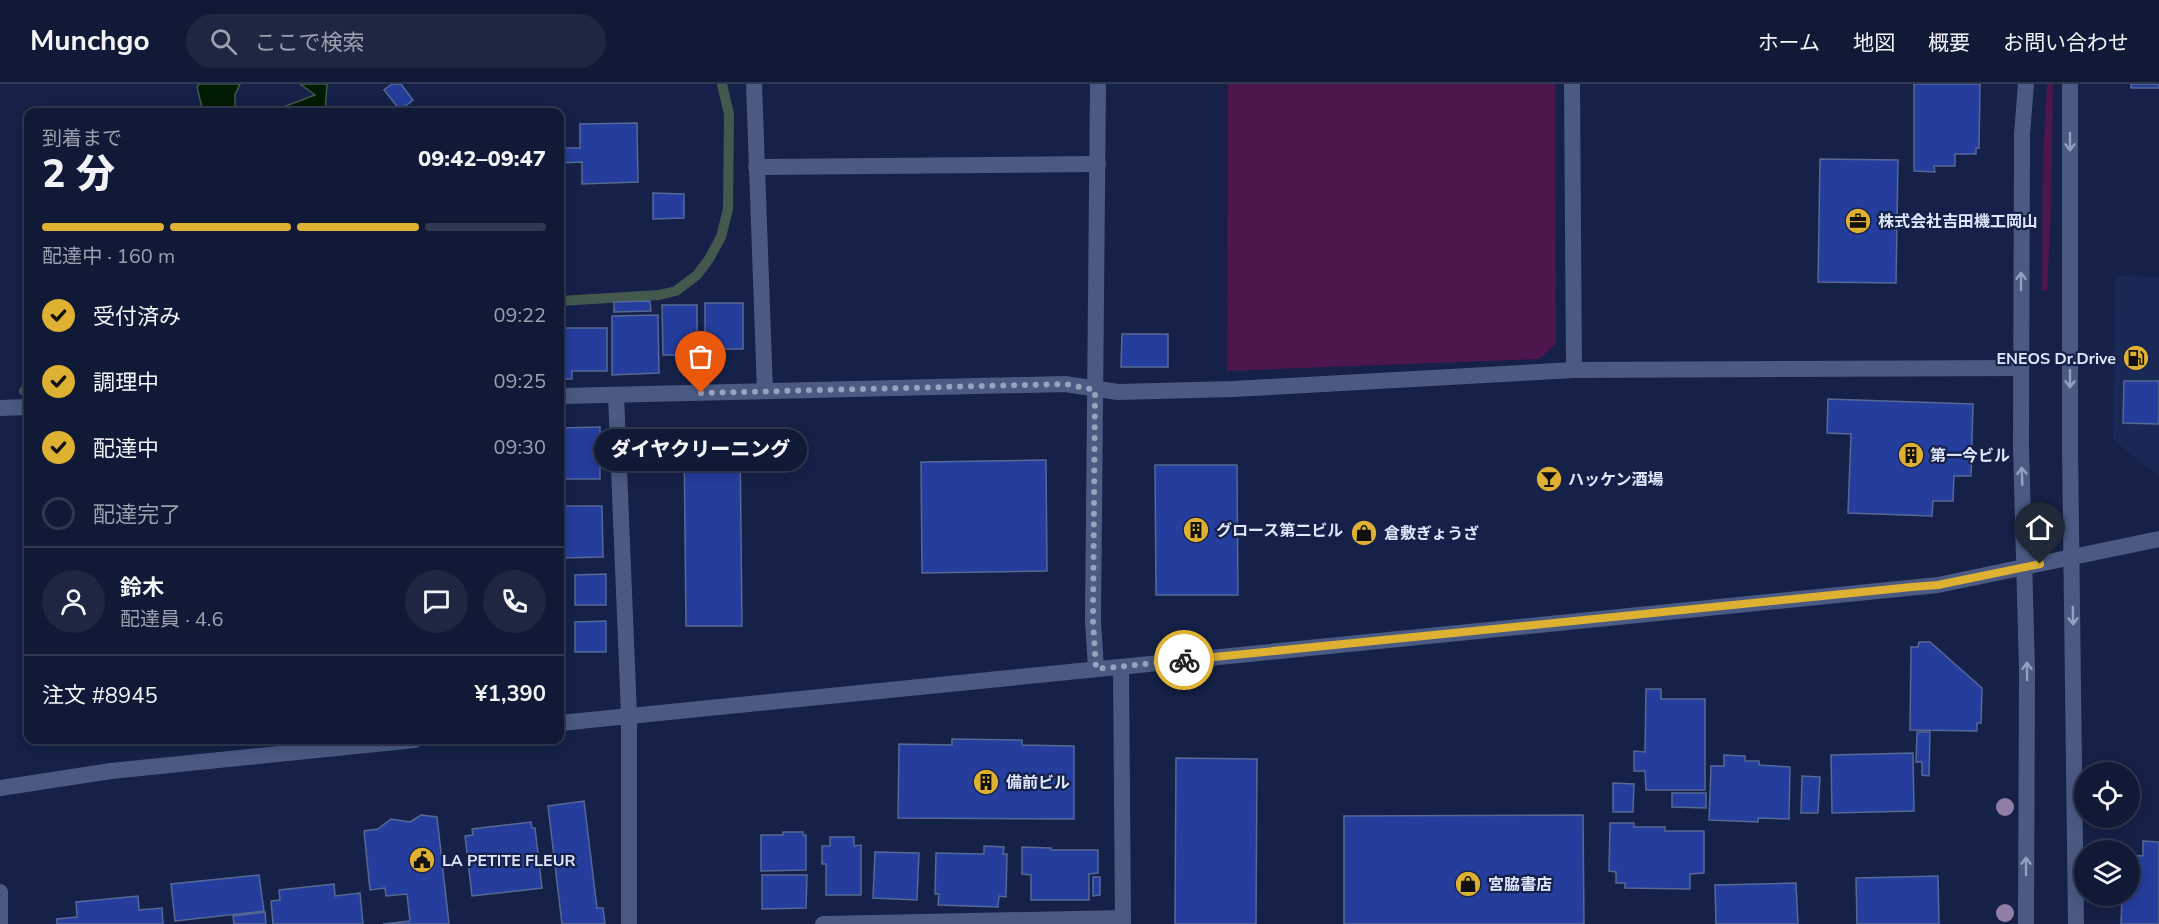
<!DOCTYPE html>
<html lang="ja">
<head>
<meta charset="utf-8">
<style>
  body { margin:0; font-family:"Nunito Sans","Noto Sans JP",sans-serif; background:#1e2642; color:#f1f3f6; height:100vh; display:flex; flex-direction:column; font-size:22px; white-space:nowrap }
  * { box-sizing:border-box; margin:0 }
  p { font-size:20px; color:#9ca0ad }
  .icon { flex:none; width:33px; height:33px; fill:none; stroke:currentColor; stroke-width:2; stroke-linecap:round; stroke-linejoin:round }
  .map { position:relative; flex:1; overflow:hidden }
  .drawer { position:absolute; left:24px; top:24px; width:540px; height:636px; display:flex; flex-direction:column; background:#101936; border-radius:12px; box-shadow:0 3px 15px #0003,0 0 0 2px #303851 }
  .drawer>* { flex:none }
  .fabs { position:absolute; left:2074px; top:678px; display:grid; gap:12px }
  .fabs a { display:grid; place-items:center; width:66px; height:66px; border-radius:50%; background:#101936; box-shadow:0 3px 15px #0003,0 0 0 2px #303851; font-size:30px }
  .pin { position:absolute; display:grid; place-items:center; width:51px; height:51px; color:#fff; margin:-62px -26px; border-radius:50% 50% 50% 0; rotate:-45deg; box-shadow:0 0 6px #0007 }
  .pin .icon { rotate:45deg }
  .courier { position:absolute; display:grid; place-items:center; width:60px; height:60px; margin:-30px; border:4px solid #deb133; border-radius:50%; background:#fff; color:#222; box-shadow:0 2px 8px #0007 }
  .bubble { position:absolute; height:42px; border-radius:21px; background:#101936; box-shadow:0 3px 15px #0003,0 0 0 2px #303851; font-size:20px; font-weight:800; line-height:42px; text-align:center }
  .overview em { font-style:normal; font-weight:800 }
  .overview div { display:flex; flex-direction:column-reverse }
  .overview { display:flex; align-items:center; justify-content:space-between; height:102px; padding:0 18px }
  h1 { font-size:39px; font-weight:800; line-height:45px }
  .bar { display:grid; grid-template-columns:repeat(4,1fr); gap:9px 6px; align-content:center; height:72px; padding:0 18px }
  .bar i { height:8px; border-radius:4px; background:#303851 }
  .bar .current { background:#deb133 }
  .bar p { grid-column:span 4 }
  .line { display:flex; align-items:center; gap:15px; padding:0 18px; border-top:2px solid #303851 }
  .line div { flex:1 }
  .round { display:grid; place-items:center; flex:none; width:63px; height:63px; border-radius:32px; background:#1e2642 }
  ol { padding:0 18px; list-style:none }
  li { display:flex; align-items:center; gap:18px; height:66px }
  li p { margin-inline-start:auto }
  li .icon { padding:6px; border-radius:50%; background:#deb133; color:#111; stroke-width:4 }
  li:last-child { color:#9ca0ad }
  li i { width:33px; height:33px; border:3px solid #303851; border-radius:50% }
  header { display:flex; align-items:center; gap:36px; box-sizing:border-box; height:84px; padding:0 30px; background:#101936; border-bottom:2px solid #303851 }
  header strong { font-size:28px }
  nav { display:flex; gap:33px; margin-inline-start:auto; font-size:21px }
  .search { width:420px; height:54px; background:#1e2642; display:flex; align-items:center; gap:15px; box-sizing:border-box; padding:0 21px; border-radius:33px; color:#9ca0ad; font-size:22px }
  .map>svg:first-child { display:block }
  .built { fill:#1a2856 }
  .green { fill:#4d164d }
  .water { fill:#001c03; stroke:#43594e; stroke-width:1.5 }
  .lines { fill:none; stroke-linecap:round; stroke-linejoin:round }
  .stream { stroke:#43594e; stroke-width:10 }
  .building { fill:#253d9d; stroke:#566895; stroke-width:1.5 }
  .minor { stroke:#4a5a83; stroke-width:16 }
  .tertiary { stroke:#4a5a83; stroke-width:16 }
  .tree { fill:#917ea7 }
  .oneway { stroke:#94a0c0 }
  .done { stroke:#98a2bd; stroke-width:6; stroke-dasharray:0 10.8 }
  .route { stroke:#deb133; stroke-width:8 }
  .labels { text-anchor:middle; stroke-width:4.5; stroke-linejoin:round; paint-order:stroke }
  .poi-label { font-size:16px; font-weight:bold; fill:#dfe7fc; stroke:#152148; text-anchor:start }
</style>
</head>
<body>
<header>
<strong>Munchgo</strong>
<div class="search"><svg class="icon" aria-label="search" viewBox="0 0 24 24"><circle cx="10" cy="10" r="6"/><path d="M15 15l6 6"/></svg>ここで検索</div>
<nav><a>ホーム</a><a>地図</a><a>概要</a><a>お問い合わせ</a></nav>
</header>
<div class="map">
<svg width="2159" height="840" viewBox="0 0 2159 840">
  <rect width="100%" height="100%" fill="#152148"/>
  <!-- built -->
  <polygon class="built" points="2115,192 2159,193 2159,392 2113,356"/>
  <!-- green -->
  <g class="green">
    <polygon points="1228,0 1555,0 1556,260 1539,275 1227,287"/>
    <polygon points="2047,0 2053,0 2051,125 2047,207 2042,207 2043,71"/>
  </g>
  <!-- water -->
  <g class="water">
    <polygon points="199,0 240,0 235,11 235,28 203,28 197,3"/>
    <polygon points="300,0 327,0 325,28 270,28 315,11"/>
  </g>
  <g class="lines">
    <!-- stream -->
    <g class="stream">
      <polyline points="560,217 659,211 676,207 697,191 709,175 721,153 728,125 729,30 722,0"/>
      <polyline points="24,307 28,307"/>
    </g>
  </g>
  <!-- building -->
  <g class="building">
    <polygon points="392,0 401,0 413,16 400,26 384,6"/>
    <polygon points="1914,0 1980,0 1979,64 1976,64 1976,70 1955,70 1955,82 1934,82 1935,88 1914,87"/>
    <rect x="2131" y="0" width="28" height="4"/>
    <polygon points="637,39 638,98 582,100 582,78 561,79 560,104 560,43 561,64 580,64 580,40"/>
    <polygon points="1820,75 1898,76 1896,199 1818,198"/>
    <polygon points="653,109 684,110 684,134 653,135"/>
    <polygon points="650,217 651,227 614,228 614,218"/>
    <rect x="705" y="219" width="38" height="46"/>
    <polygon points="662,221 697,221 697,271 663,271"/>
    <polygon points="658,231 659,289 612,291 612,232"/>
    <polygon points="560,244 607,244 607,287 572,287 572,295 560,295"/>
    <polygon points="1122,250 1168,250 1168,283 1121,283"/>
    <polygon points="2124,297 2159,297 2159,340 2123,339"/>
    <polygon points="1828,315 1973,320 1971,392 1954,392 1953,417 1933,417 1932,432 1848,429 1851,350 1827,349"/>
    <polygon points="600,343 600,395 560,395 560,344"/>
    <polygon points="684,355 740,355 742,542 686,542"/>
    <polygon points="1046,376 1047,487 922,489 921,378"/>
    <polygon points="1155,381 1237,381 1238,511 1156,511"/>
    <polygon points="560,422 602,422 603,473 560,474"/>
    <polygon points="606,490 606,521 575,521 575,491"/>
    <polygon points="606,537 606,568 575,568 575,538"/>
    <polygon points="1919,558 1930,558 1982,604 1981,639 1977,639 1977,647 1910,646 1911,563 1918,563"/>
    <polygon points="1646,605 1661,605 1661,615 1705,615 1705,706 1646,706 1645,687 1634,687 1634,667 1645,668"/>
    <polygon points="1917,648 1930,648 1929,692 1922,691 1922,678 1916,678"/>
    <polygon points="952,655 1022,656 1022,661 1074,662 1074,735 898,734 899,660 952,661"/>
    <polygon points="1913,669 1914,727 1832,729 1831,671"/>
    <polygon points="1724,671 1745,672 1745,677 1759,677 1759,681 1790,683 1789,735 1758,734 1758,738 1709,736 1711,682 1724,682"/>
    <polygon points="1176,674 1257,675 1256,840 1175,840"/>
    <polygon points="1802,692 1820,693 1818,729 1801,729"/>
    <polygon points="1613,699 1634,700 1633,728 1613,728"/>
    <polygon points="1672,709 1706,709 1706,724 1672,723"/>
    <polygon points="584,717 597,824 603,824 605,840 562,840 548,722"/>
    <polygon points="421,731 437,733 449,840 383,840 410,837 407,810 386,812 385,804 370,806 364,747 378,745 391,735 410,738"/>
    <polygon points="1583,731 1584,840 1344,840 1344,732"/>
    <polygon points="531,738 532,744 535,744 542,804 472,812 465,752 473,751 472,745"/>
    <polygon points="1610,739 1634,739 1634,743 1665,743 1665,747 1704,747 1704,789 1690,790 1690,805 1625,804 1625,799 1616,799 1616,788 1609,787"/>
    <polygon points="783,748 803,748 803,751 806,751 806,786 761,787 761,751 783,751"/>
    <polygon points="830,753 854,753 854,762 861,761 861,811 826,811 826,780 822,780 822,762 830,762"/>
    <polygon points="2143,757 2159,758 2159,840 2121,840 2122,812 2130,812 2130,771 2143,772"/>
    <polygon points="984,762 1004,763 1003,770 1007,770 1006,813 999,812 998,823 938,821 939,810 935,810 936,769 984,770"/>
    <polygon points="1022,763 1051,764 1051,766 1098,766 1098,789 1089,790 1089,816 1031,816 1031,791 1022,790"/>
    <polygon points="875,768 919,769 917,816 873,814"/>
    <polygon points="259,791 264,827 175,837 171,800"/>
    <polygon points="762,791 807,791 806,824 762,825"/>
    <polygon points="1938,792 1939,840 1857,840 1856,794"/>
    <polygon points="1093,793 1100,793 1100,811 1093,812"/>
    <polygon points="1796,799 1798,840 1716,840 1715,801"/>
    <polygon points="334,800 335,812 360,809 363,840 273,840 271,817 280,816 279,806"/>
    <polygon points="138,812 139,826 162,824 163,840 57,840 57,835 77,833 76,818"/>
    <polygon points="265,828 266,840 234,840 233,832"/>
  </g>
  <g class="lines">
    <!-- minor -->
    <g class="minor">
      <polyline points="754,0 765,307"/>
      <polyline points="1572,0 1574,286"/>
      <polyline points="756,83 1098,80"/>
      <polyline points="616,311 629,631 629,840"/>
      <polyline points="560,312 1065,300 1118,308 1234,305 1574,286 2021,284"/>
      <polyline points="0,324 28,323"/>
      <polyline points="1121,583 1123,840"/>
      <polyline points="1096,585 1093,537 1098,0"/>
      <polyline points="0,808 0,840"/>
      <polyline points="823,840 1123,834"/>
    </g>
    <!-- tertiary -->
    <g class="tertiary">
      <polyline points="2070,0 2070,364 2076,840"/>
      <polyline points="560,639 1938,501 2159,455"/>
      <polyline points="0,704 111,687 415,656"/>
      <polyline points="2026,840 2027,586 2021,363 2022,50 2026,0"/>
    </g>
  </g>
  <!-- trees -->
  <g class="tree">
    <circle cx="2005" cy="723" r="9"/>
    <circle cx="2005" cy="829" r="9"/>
  </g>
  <!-- one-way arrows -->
  <defs><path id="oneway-shaft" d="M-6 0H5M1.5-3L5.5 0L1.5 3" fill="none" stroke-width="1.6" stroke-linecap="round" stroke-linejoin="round" transform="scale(1.5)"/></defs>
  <g class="oneway">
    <use href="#oneway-shaft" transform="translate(2070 58) rotate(90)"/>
    <use href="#oneway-shaft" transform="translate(2021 197) rotate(-90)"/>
    <use href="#oneway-shaft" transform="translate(2070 295) rotate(90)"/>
    <use href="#oneway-shaft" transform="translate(2022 392) rotate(-92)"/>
    <use href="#oneway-shaft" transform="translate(2073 532) rotate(89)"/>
    <use href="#oneway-shaft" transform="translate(2027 587) rotate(-91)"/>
    <use href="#oneway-shaft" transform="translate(2026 782) rotate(-90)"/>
  </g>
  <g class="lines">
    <!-- done -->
    <polyline class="done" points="701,309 1065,300 1095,306 1093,537 1096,585 1184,576"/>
    <!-- route -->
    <polyline class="route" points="1184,576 1912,503 1938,501 2040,480"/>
  </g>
  <!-- icons -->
  <defs>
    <g id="office-disc" transform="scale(1.35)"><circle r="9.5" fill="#deb133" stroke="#152148"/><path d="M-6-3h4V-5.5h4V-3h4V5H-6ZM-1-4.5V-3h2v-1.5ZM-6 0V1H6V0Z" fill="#111"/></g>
    <g id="fuel-disc" transform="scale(1.35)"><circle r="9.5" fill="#deb133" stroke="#152148"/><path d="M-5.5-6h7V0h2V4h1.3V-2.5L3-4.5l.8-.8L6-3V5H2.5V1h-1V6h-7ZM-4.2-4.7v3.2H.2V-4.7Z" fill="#111"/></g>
    <g id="building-disc" transform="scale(1.35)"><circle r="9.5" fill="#deb133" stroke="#152148"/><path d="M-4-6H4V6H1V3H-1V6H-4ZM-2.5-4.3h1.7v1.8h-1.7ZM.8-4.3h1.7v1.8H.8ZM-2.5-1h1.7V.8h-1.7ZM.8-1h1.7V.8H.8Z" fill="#111"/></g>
    <g id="bar-disc" transform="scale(1.35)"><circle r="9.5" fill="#deb133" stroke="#152148"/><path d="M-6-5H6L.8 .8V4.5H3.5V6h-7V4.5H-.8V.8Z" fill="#111"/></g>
    <g id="shop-disc" transform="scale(1.35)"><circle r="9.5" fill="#deb133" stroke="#152148"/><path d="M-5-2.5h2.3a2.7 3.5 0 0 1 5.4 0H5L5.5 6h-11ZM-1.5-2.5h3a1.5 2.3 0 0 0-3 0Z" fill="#111"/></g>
    <g id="civic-disc" transform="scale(1.35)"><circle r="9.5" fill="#deb133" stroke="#152148"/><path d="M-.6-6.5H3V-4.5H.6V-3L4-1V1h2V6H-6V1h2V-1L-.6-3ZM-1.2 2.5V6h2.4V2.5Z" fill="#111"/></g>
  </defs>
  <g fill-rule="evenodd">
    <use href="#office-disc" x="1858" y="137"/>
    <use href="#fuel-disc" x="2136" y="274"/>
    <use href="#building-disc" x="1911" y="371"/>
    <use href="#bar-disc" x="1549" y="395"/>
    <use href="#building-disc" x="1196" y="446"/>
    <use href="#shop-disc" x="1364" y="449"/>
    <use href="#building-disc" x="986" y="698"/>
    <use href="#civic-disc" x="422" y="776"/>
    <use href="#shop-disc" x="1468" y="800"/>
  </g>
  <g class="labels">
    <!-- poi labels -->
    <g class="poi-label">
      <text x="1878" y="143">株式会社吉田機工岡山</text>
      <text x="2116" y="280" text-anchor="end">ENEOS Dr.Drive</text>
      <text x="1930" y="377">第一今ビル</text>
      <text x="1568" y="401">ハッケン酒場</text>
      <text x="1216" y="452">グロース第二ビル</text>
      <text x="1384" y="455">倉敷ぎょうざ</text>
      <text x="1006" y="704">備前ビル</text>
      <text x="442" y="782">LA PETITE FLEUR</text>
      <text x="1488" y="806">宮脇書店</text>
    </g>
  </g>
</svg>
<div class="fabs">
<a><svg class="icon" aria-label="locate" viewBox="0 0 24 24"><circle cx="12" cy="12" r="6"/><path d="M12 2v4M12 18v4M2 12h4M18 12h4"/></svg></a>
<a><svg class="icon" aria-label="layers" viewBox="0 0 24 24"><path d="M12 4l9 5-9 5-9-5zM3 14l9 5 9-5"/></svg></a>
</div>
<div class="pin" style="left:701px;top:309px;background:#ea580c"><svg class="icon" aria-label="bag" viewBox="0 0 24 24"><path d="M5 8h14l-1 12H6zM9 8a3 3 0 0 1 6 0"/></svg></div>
<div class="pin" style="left:2040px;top:480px;background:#1f2937"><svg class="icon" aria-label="home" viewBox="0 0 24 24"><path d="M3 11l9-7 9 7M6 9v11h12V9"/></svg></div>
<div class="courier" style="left:1184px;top:576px"><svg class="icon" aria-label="bike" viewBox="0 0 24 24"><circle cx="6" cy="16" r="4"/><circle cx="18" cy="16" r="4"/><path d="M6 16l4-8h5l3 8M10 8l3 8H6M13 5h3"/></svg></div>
<div class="bubble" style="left:594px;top:345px;width:213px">ダイヤクリーニング</div>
<section class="drawer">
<div class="overview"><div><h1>2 分</h1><p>到着まで</p></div><em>09:42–09:47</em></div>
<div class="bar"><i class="current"></i><i class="current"></i><i class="current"></i><i></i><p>配達中 · 160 m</p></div>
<ol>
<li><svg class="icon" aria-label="check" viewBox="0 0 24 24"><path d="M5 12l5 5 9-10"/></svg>受付済み<p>09:22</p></li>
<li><svg class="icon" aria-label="check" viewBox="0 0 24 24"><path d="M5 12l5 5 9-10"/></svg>調理中<p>09:25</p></li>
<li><svg class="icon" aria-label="check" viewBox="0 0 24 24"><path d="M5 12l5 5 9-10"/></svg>配達中<p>09:30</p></li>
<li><i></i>配達完了</li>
</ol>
<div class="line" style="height:108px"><a class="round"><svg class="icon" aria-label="person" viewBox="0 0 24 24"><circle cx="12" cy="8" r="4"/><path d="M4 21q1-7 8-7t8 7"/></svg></a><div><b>鈴木</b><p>配達員 · 4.6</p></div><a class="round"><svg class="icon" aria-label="chat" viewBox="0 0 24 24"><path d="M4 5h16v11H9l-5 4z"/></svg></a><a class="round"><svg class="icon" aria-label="phone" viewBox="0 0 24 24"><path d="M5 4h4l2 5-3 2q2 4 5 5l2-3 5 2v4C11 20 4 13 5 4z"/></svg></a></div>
<div class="line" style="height:78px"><div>注文 #8945</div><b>¥1,390</b></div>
</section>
</div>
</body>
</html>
